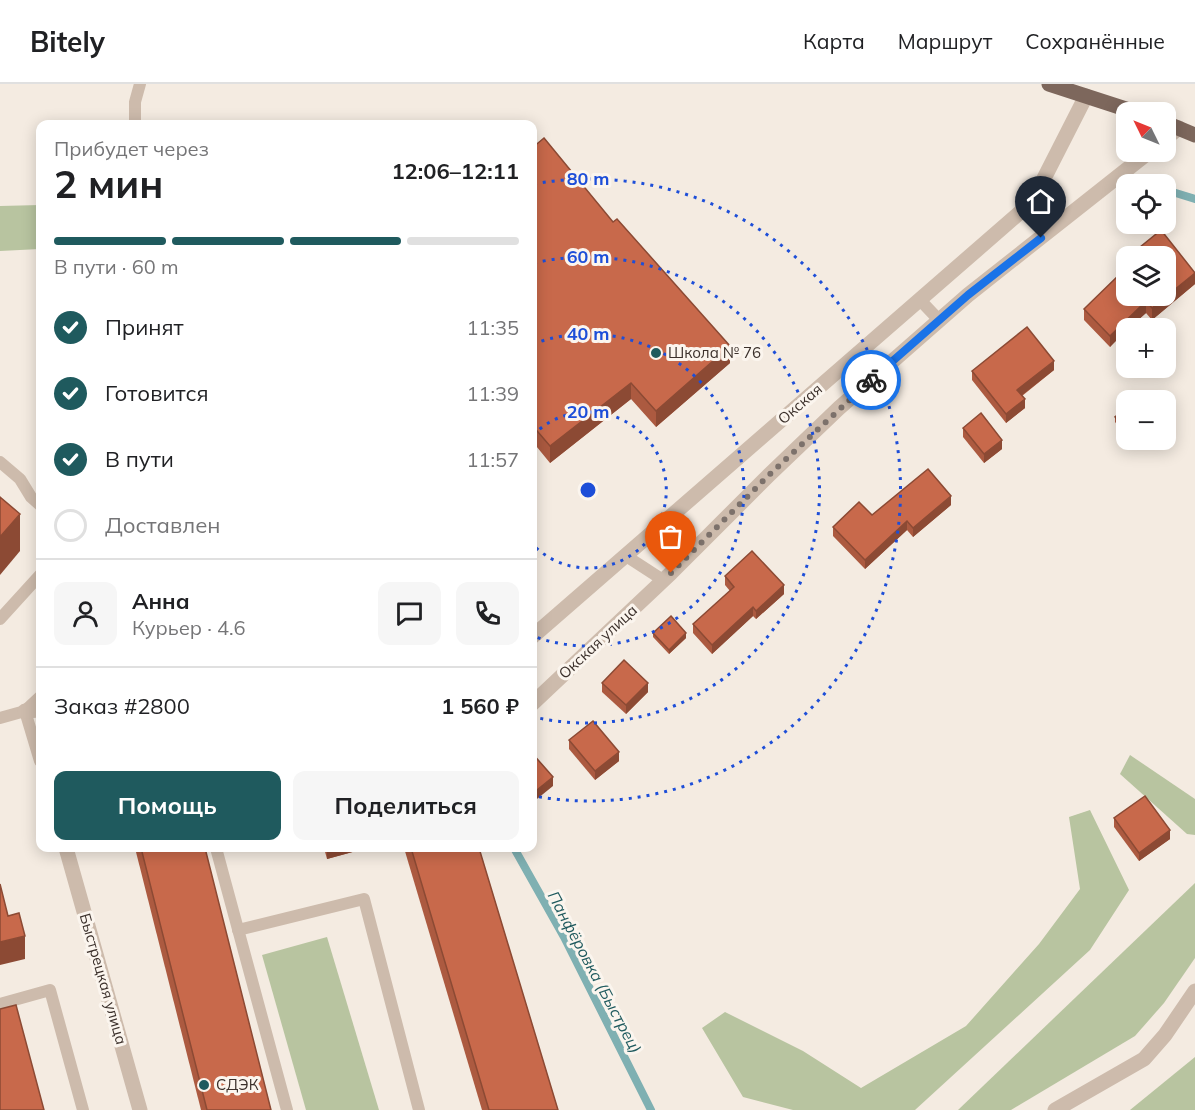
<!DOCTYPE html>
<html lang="ru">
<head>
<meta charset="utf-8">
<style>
  body { margin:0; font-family:Mulish,sans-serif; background:#f6f6f6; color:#202124; height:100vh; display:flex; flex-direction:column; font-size:22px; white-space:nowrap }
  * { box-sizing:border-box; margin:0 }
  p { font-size:20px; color:#757577 }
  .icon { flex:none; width:33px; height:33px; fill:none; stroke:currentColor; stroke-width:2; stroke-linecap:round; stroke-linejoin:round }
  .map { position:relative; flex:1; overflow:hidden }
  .side { position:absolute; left:36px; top:36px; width:501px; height:732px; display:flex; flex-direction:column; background:#fff; border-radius:12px; box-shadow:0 3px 15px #0003 }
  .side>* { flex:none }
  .needle { width:39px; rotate:313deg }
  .buttons { position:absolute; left:1116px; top:18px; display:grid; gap:12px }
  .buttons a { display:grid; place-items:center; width:60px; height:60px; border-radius:12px; background:#fff; box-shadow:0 3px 15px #0003; font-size:30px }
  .pin { position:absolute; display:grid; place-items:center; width:51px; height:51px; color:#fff; margin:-62px -26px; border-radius:50% 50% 50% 0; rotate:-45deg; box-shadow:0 0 6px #0007 }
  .pin .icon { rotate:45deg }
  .courier { position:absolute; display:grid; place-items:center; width:60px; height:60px; margin:-30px; border:4px solid #1a73e8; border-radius:50%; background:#fff; color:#222; box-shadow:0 2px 8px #0007 }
  .head em { font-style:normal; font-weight:700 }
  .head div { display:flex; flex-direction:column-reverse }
  .head { display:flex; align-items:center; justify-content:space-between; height:102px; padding:0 18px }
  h1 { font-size:39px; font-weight:700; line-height:45px }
  .bar { display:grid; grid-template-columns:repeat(4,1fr); gap:9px 6px; align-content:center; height:72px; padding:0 18px }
  .bar i { height:8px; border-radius:4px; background:#e0e0e0 }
  .bar .selected { background:#1f5a5e }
  .bar p { grid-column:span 4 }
  .line { display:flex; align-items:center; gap:15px; padding:0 18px; border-top:2px solid #e0e0e0 }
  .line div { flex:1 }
  .round { display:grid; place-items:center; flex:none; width:63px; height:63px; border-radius:12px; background:#f6f6f6 }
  ol { padding:0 18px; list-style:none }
  li { display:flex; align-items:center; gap:18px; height:66px }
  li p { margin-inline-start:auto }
  li .icon { padding:6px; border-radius:50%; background:#1f5a5e; color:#fff; stroke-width:4 }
  li:last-child { color:#757577 }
  li i { width:33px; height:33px; border:3px solid #e0e0e0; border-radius:50% }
  .cta { display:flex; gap:12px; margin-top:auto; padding:12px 18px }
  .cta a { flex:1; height:69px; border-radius:12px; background:#1f5a5e; color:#fff; font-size:24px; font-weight:700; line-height:69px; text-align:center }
  .cta a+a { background:#f6f6f6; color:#202124 }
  header { display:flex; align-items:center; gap:36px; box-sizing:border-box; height:84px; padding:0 30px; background:#fff; border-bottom:2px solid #e0e0e0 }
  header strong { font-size:28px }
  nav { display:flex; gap:33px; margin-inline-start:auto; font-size:21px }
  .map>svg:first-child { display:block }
  .green { fill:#b8c4a0 }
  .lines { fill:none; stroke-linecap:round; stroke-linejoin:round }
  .stream { stroke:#7fb0b2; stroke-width:8 }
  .lane { stroke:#cdbbac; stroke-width:12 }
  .street { stroke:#cdbbac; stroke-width:15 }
  .primary { stroke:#7d675c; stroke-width:15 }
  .wall { fill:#ac5a40 }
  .shaded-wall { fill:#8c4a34 }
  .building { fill:#c8694b; stroke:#8c4a34; stroke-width:1.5 }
  .done { stroke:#7c716b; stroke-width:6; stroke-dasharray:0 10.8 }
  .route { stroke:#1a73e8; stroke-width:8 }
  .ring { fill:none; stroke:#1d4ed8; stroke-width:3; stroke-dasharray:3 6 }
  .poi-dot { fill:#1f5a5e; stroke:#fbf5ee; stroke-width:2 }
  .labels { text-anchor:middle; stroke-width:6; stroke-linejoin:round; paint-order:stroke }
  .poi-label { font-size:15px; fill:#3b302b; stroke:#fbf5ee; text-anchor:start }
  .street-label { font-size:15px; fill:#3b302b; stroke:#fbf5ee }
  .water-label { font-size:16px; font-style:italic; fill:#1f5a5e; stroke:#fbf5ee }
  .centre { fill:#1d4ed8; stroke:#fbf5ee; stroke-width:3 }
  .ring-label { font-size:18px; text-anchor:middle; font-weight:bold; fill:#1d4ed8; stroke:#fbf5ee; stroke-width:6; stroke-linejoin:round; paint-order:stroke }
</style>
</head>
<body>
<header>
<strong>Bitely</strong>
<nav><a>Карта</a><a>Маршрут</a><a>Сохранённые</a></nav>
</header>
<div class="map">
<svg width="1195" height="1026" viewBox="0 0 1195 1026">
  <rect width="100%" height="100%" fill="#f4ebe1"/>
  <!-- green -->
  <g class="green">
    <polygon points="40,121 40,165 0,167 0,122"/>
    <polygon points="1130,671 1195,715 1195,751 1187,750 1120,690"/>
    <polygon points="1090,726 1129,806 1090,866 915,1026 793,1026 743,1013 702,944 725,928 803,967 861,1004 966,942 1039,860 1080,805 1069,733"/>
    <polygon points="1195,799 1195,874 1164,919 1135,952 1011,1026 958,1026"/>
    <polygon points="327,853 379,1026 306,1026 262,871"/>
    <polygon points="1195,973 1195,1026 1130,1026"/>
  </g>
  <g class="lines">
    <!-- stream -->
    <g class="stream">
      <polyline points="1166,106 1195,115"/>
      <polyline points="514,764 564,853 651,1026"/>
    </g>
    <!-- lane -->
    <g class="lane">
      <polyline points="135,40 135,18 140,0"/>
      <polyline points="920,216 939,236"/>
      <polyline points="0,378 20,395 31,413 40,421"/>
      <polyline points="626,472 663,496"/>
      <polyline points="0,535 40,491"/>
      <polyline points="40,613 25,627 40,677"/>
      <polyline points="0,634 25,627"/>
      <polyline points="216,764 287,1026"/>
      <polyline points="238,846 364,815 419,1026"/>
      <polyline points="0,920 50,906 83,1026"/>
    </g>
    <!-- street -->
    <g class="street">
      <polyline points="1166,54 1179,44"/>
      <polyline points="532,553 1032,118 1086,12"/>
      <polyline points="532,620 671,489 769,391 839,324 968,211 1149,68"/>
      <polyline points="25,627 40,626"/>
      <polyline points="66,764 140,1026"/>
      <polyline points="1055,1026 1144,975 1165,951 1195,907"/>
    </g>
    <!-- primary -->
    <g class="primary">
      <polyline points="1049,0 1135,28"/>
      <polyline points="1166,39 1195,51"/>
    </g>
  </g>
  <!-- wall -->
  <g class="wall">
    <polygon points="532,64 730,279 656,343 631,315 550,379 532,357"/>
    <polygon points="1117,182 1195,188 1195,200 1152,236 1146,229 1129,244 1126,244 1110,263 1084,236 1084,225 1117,193"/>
    <polygon points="1054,286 1022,312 1025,324 1006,339 972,296 972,287"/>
    <polygon points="1126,324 1126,352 1115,338 1115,333"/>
    <polygon points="963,344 1002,365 984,379 963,353"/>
    <polygon points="951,421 913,453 907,446 865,485 833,452 833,443 872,431"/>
    <polygon points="725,492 784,510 756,535 753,532 712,570 693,549 693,540 730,507 725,501"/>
    <polygon points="653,549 686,554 669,570 653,553"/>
    <polygon points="602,599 648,608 626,630 602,608"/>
    <polygon points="569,656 619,677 595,696 569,665"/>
    <polygon points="1114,734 1170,755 1139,777 1114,743"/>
    <polygon points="135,764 205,764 271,1026 201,1026"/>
    <polygon points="324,764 367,764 327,775"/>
    <polygon points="404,764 479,764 558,1026 482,1026"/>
  </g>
  <!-- shaded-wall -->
  <g class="shaded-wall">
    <polygon points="1195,189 1195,200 1152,236 1152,224"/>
    <polygon points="1146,217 1146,229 1129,244 1126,244 1126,247 1110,263 1110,252"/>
    <polygon points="730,262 730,279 656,343 656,327"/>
    <polygon points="1054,277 1054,286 1017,315 1017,306"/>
    <polygon points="631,299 631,315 550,379 550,362"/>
    <polygon points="1025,315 1025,324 1006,339 1006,330"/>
    <polygon points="1002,356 1002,365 984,379 984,370"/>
    <polygon points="1133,356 1139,356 1133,361"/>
    <polygon points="951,412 951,421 913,453 913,444"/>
    <polygon points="20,430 20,467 0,491 0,453"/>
    <polygon points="907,437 907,446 865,485 865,476"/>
    <polygon points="784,501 784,510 756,535 756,527"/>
    <polygon points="753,523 753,532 712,570 712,561"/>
    <polygon points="686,549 686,554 669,570 669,566"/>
    <polygon points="648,599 648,608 626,630 626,621"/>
    <polygon points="619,668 619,677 595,696 595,687"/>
    <polygon points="553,693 553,702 532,719 532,710"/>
    <polygon points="1170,746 1170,755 1139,777 1139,769"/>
    <polygon points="327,764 367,764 327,775"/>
    <polygon points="25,852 25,875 0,881 0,858"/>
  </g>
  <!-- building -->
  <g class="building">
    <polygon points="544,54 613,138 617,135 730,262 656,327 631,299 550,362 532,341 532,64"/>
    <polygon points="1161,146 1195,189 1152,224 1146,217 1110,252 1084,225 1122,188 1117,182 1126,175 1126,212 1166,212 1166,172 1129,172"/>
    <polygon points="1027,243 1054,277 1017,306 1025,315 1006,330 972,287"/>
    <polygon points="1126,324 1126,348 1115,333"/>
    <polygon points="981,329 1002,356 984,370 963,344"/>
    <polygon points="928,385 951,412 913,444 907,437 865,476 833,443 859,418 872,431"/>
    <polygon points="0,413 20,430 0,453"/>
    <polygon points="752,467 784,501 756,527 753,523 712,561 693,540 734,503 725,492"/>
    <polygon points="671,532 686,549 669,566 653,549"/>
    <polygon points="624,576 648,599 626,621 602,599"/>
    <polygon points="593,637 619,668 595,687 569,656"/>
    <polygon points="532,669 553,693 532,710"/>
    <polygon points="1145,712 1170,746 1139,769 1114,734"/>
    <polygon points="141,764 205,764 271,1026 207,1026"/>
    <polygon points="411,764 479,764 558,1026 489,1026"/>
    <polygon points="0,800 8,832 19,829 25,852 0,858"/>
    <polygon points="16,921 44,1026 0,1026 0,925"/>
  </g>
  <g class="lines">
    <!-- done -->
    <polyline class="done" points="671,489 769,391 871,296"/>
    <!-- route -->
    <polyline class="route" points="871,296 968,211 1041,154"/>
  </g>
  <!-- distance rings -->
  <g class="ring">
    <path d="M533 351A78 78 0 1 1 533 461"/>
    <path d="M533 260A156 156 0 1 1 533 552"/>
    <path d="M534 179A233 233 0 1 1 534 633"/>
    <path d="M534 100A311 311 0 1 1 534 712"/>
  </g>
  <!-- markers -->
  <g class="poi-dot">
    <circle cx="656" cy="269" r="6"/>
    <circle cx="204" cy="1001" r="6"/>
  </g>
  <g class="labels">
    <!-- poi labels -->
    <g class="poi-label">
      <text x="668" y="274">Школа № 76</text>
      <text x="216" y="1006">СДЭК</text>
    </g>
    <!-- street labels -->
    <g class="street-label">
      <text transform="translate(800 320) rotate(-41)" y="5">Окская</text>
      <text transform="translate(598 558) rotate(-43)" y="5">Окская улица</text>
      <text transform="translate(103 895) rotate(74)" y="5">Быстрецкая улица</text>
    </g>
    <!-- water labels -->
    <g class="water-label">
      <text transform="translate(595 888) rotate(62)" y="6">Панфёровка (Быстрец)</text>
    </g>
  </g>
  <circle cx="588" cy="406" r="9" class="centre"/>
  <g class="ring-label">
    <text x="588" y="101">80 m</text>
    <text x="588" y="179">60 m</text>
    <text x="588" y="256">40 m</text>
    <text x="588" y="334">20 m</text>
  </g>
</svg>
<div class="buttons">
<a><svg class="needle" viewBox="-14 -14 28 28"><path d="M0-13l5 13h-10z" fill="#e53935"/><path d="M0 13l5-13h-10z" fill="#757577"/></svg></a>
<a><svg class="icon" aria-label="locate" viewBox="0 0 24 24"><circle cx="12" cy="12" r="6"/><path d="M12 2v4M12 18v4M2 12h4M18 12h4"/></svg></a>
<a><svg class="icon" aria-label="layers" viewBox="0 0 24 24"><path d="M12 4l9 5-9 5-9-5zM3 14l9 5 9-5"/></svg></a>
<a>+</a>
<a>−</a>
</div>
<div class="pin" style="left:671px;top:489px;background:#ea580c"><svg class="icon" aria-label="bag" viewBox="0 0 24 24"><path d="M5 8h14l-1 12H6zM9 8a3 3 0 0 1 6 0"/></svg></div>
<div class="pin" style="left:1041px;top:154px;background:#1f2937"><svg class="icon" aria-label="home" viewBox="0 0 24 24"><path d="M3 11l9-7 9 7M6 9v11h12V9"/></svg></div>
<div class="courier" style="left:871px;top:296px"><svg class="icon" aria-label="bike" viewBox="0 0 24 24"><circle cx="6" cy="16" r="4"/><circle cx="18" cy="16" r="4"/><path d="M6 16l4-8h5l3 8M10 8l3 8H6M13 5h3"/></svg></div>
<section class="side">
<div class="head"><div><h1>2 мин</h1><p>Прибудет через</p></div><em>12:06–12:11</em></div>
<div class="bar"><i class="selected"></i><i class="selected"></i><i class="selected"></i><i></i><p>В пути · 60 m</p></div>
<ol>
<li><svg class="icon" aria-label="check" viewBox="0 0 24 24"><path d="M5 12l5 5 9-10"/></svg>Принят<p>11:35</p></li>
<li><svg class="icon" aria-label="check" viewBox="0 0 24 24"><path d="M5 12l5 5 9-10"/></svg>Готовится<p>11:39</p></li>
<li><svg class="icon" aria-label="check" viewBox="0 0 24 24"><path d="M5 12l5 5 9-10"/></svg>В пути<p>11:57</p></li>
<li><i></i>Доставлен</li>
</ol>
<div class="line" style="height:108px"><a class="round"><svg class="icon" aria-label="person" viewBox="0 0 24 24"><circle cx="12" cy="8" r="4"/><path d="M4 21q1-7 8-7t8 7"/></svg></a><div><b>Анна</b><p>Курьер · 4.6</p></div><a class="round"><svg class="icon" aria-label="chat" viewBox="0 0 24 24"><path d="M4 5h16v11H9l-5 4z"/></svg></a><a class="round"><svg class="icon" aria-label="phone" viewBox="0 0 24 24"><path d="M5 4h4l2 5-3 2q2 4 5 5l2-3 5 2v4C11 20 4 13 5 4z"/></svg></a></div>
<div class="line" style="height:78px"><div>Заказ #2800</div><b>1 560 ₽</b></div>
<div class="cta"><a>Помощь</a><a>Поделиться</a></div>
</section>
</div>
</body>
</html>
